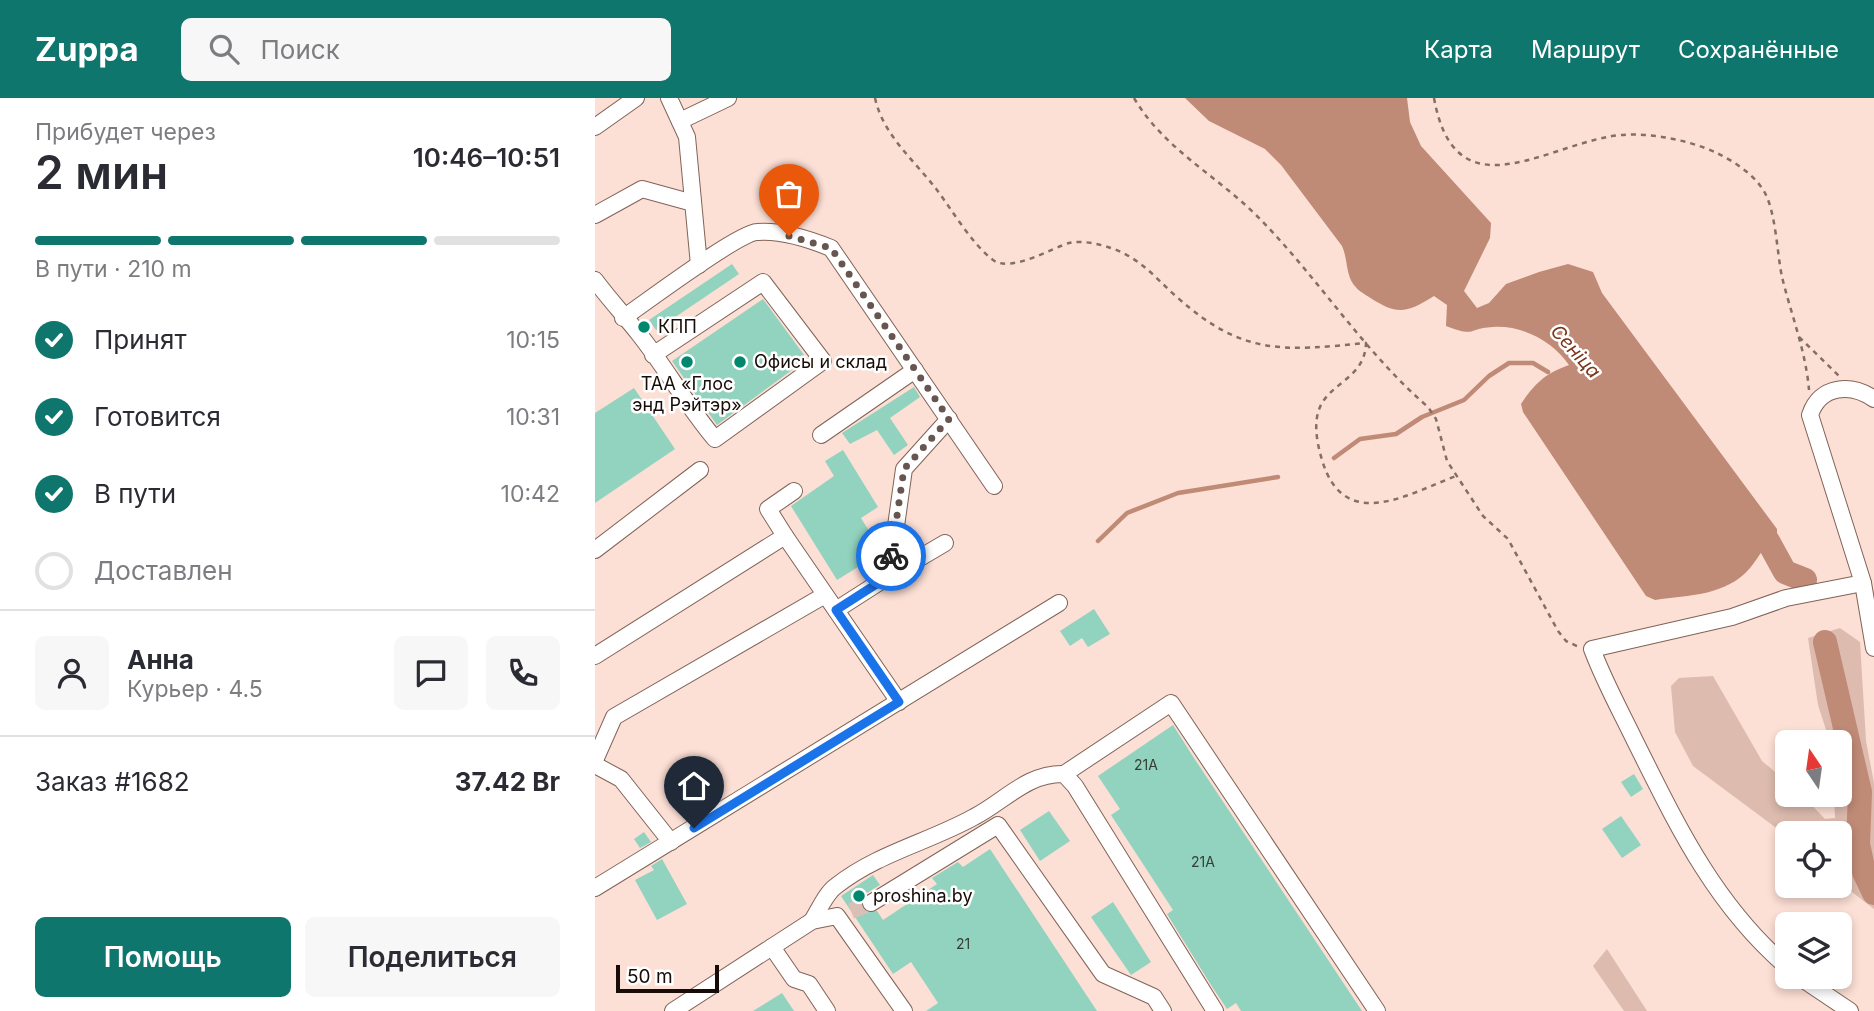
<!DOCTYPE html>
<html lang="ru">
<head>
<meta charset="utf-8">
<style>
  body { margin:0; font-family:Inter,sans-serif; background:#f7f7f7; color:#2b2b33; height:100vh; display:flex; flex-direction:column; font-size:26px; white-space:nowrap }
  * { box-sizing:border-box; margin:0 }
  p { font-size:23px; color:#7c7c81 }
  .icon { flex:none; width:38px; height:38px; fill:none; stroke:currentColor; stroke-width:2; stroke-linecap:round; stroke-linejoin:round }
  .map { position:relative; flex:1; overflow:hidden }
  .drawer { display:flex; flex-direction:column; background:#fff; width:595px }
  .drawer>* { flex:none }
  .needle { width:46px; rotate:347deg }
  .buttons { position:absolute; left:1180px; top:632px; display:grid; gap:14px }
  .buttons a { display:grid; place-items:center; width:77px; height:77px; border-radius:10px; background:#fff; box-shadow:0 4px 10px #0003; font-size:35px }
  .scale { position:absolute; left:21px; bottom:18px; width:103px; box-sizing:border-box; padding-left:7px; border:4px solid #170c07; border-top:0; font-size:19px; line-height:24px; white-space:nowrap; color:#170c07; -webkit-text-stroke:5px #fff; paint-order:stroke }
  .pin { position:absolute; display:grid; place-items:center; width:60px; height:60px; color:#fff; margin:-72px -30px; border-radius:50% 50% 50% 0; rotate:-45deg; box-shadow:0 0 7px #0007 }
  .pin .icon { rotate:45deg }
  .courier { position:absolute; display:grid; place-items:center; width:70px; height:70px; margin:-35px; border:5px solid #1a73e8; border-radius:50%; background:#fff; color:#222; box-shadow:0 2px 9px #0007 }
  .headline em { font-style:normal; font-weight:600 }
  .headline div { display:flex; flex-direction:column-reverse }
  .headline { display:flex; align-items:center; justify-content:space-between; height:119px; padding:0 35px }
  h1 { font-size:46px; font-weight:600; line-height:52px }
  .bar { display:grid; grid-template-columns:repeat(4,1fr); gap:10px 7px; align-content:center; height:84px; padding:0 35px }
  .bar i { height:9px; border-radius:5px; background:#e1e1e2 }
  .bar .on { background:#0f766e }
  .bar p { grid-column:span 4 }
  .line { display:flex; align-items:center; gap:18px; padding:0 35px; border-top:2px solid #e1e1e2 }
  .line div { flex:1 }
  .round { display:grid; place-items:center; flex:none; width:74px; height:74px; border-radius:10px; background:#f7f7f7 }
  ol { padding:0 35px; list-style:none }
  li { display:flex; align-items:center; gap:21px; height:77px }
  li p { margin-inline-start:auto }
  li .icon { padding:7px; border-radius:50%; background:#0f766e; color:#fff; stroke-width:4 }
  li:last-child { color:#7c7c81 }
  li i { width:38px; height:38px; border:4px solid #e1e1e2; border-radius:50% }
  .cta { display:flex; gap:14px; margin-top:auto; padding:14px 35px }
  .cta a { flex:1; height:80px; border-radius:10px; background:#0f766e; color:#fff; font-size:28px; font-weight:600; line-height:80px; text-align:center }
  .cta a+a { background:#f7f7f7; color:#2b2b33 }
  header { display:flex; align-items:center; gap:42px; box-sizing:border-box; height:98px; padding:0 35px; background:#0f766e; color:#fff }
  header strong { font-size:33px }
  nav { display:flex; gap:38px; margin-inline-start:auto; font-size:24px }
  .search { width:490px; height:63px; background:#f7f7f7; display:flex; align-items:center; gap:18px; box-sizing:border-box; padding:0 24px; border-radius:10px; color:#7c7c81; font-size:26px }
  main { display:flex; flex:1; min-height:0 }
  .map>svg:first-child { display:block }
  .green { fill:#ddbbae }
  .water { fill:#bf8a76 }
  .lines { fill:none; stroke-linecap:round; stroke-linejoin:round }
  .stream { stroke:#bf8a76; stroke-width:4.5 }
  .river { stroke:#bf8a76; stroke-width:24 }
  .building { fill:#92d3bf }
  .minor-tunnel { stroke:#dabfb6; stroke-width:16; stroke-dasharray:16 8; stroke-linecap:butt }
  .minor-casing { stroke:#816357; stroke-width:18 }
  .path { stroke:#826f67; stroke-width:2.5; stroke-dasharray:5 5; stroke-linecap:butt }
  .minor { stroke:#fff; stroke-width:16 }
  .done { stroke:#67564f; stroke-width:7; stroke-dasharray:0 12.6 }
  .route { stroke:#1a73e8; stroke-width:9 }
  .poi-dot { fill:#00886e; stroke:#fff; stroke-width:2.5 }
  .labels { text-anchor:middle; stroke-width:5; stroke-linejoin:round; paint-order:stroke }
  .number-label { font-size:14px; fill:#363e35 }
  .poi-label { font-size:18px; fill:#170c07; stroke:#fff; text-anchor:start }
  .water-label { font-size:19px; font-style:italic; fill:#79361b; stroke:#fff }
</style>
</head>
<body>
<header>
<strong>Zuppa</strong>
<div class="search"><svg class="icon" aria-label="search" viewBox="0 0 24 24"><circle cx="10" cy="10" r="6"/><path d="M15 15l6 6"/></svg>Поиск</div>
<nav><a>Карта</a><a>Маршрут</a><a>Сохранённые</a></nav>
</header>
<main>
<section class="drawer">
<div class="headline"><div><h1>2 мин</h1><p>Прибудет через</p></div><em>10:46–10:51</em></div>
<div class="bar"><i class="on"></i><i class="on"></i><i class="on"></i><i></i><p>В пути · 210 m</p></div>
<ol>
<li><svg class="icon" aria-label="check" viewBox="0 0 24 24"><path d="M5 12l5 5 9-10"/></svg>Принят<p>10:15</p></li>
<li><svg class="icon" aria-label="check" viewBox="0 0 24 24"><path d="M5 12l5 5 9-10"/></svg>Готовится<p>10:31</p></li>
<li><svg class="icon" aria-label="check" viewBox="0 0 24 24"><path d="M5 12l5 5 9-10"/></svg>В пути<p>10:42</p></li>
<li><i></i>Доставлен</li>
</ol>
<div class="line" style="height:126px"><a class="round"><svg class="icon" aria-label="person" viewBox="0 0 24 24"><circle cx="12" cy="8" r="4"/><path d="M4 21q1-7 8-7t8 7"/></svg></a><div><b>Анна</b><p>Курьер · 4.5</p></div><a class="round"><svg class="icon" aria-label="chat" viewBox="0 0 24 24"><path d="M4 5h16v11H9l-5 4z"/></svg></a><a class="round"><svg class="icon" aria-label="phone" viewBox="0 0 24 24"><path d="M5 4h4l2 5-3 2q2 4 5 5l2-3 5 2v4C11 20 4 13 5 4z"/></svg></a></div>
<div class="line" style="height:91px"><div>Заказ #1682</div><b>37.42 Br</b></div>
<div class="cta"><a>Помощь</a><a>Поделиться</a></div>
</section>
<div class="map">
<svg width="1279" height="913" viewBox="0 0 1279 913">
  <rect width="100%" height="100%" fill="#fcdfd5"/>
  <!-- green -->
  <g class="green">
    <polygon points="1245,530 1265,544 1271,643 1279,685 1279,811 1244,784 1244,735 1192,735 1192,738 1098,668 1080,634 1076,588 1084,580 1118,578 1167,663 1192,684 1192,696 1207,697 1230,721 1240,720 1239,697 1244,696 1244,644 1235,644 1223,607 1213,540"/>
    <polygon points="1012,851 1052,913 1029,913 998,868"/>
  </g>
  <!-- water -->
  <path class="water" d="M590,0H812L815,24L826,48L896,125L895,140L869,193L882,210L894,205L911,186L944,174L973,166L998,174L1007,195L1182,431V436C1170,446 1165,458 1155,470C1131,498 1094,497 1060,502L1051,498L928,314L926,306C940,285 951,275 974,267C958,244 928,227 898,229C872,230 882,240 851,228L852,207L839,198C811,215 803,218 774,199C766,194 759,190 755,180C751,170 752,159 747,148L686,67L670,51L614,23Z"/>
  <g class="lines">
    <!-- stream -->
    <g class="stream">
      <polyline points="739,360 765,341 801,336 827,319 869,302 894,278 914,265 938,265 953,274"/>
      <polyline points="503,443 532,415 583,395 683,379"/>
    </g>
    <!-- river -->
    <g class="river">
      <polyline points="1142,435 1173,443 1190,474 1210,482"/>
      <polyline points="1230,544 1265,694 1263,746 1269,774 1279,795"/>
    </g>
  </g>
  <!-- building -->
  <g class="building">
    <polygon points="137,166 144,176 61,232 54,222"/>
    <polygon points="168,201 212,261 122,327 77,263"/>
    <polygon points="319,289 325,299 295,320 313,347 299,357 282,332 255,346 247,335"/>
    <polygon points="39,290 80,351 0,405 0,315"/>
    <polygon points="248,352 283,409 266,420 287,454 242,482 196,408 239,378 230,363"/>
    <polygon points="499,511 515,536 493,549 487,540 475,548 465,533"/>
    <polygon points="578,627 597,657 767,913 646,913 641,905 632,911 616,887 572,816 578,812 516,717 525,711 503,678"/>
    <polygon points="1039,676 1048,691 1036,699 1026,684"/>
    <polygon points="454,713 475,743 445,763 425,732"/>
    <polygon points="1026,718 1046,747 1027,760 1007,731"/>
    <polygon points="49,734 56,744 45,750 39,741"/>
    <polygon points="395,751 502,913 331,913 343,905 316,864 298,876 246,798 278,777 285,787 270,796 266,806 270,814 282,813 288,822 342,786 337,780 363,764 368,769"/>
    <polygon points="67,761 92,806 62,822 40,782 59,772 56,768"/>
    <polygon points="518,804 556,864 536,877 496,819"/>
    <polygon points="187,895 199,913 158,913"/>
  </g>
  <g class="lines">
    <!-- minor-tunnel -->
    <polyline class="minor-tunnel" points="256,813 276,805"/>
    <!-- minor casing -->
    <g class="minor-casing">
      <g id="minor">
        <polyline points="74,0 92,39 104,167"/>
        <polyline points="85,23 133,0"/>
        <polyline points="0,29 41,0"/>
        <polyline points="0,117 47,91 98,105"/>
        <path d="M0,182C14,201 30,218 44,236C71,270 92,308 120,341L228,263L168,184L58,257"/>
        <path d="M28,220C50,205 143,135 162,134C186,132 214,141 236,150L399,388"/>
        <path d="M1279,301C1256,285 1225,287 1215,317L1268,485L1279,550"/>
        <polyline points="226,337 320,272"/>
        <polyline points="190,438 173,411 199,393"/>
        <polyline points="0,452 105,372"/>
        <polyline points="294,478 350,445"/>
        <polyline points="241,512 294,478 309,371 354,321"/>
        <polyline points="0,558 190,438 304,604"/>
        <polyline points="0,662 19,619 230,497"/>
        <polyline points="0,667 26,681 76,744"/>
        <polyline points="469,676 576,605 782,913"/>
        <polyline points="0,790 464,505"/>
        <polyline points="276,805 403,727 508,876 559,899 568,913"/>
        <path d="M217,823C224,812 231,795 241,788C283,755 334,744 379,719C410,703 432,675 469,676L480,688L620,913"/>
        <polyline points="177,849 199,881 214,886 232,913"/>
        <path d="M1192,869C1119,806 1082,727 1040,643C1025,612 1009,583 997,551L1137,519L1191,500L1268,485"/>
        <polyline points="1203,878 1255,913"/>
        <polyline points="78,913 217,823 242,818 309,913"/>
      </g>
    </g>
    <!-- path -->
    <g class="path">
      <path d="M280,0C288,37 319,62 342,92C357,112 377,146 398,162C416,175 457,150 474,145C487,142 504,146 516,150C546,160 561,181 583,200C648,258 689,253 771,245C770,280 736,284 725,309C718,325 722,345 727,362C749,436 813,396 861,378"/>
      <path d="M539,0C569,51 621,77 662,118C722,178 768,253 833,309L841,321L852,363L888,418L913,441L963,533L971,543L984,549"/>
      <path d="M839,0C859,112 942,53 1012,39C1045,32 1092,41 1122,55C1140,64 1160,77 1170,95C1181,116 1182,155 1187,179C1196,216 1211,254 1214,292"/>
      <polyline points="1204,239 1244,278"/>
    </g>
    <!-- minor -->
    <use href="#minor" class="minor"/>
  </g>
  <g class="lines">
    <!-- done -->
    <polyline class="done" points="194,138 236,150 354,321 309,371 296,458"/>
    <!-- route -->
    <polyline class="route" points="99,730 304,604 241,512 294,478 296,458"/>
  </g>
  <!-- markers -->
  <g class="poi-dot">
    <circle cx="49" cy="229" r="7"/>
    <circle cx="92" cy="264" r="7"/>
    <circle cx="145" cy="264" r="7"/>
    <circle cx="264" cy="798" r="7"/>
  </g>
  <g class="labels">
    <!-- number labels -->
    <g class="number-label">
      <text x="551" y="672">21А</text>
      <text x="608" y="769">21А</text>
      <text x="368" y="851">21</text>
    </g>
    <!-- poi labels -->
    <g class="poi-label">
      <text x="63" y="235">КПП</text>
      <text x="159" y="270">Офисы и склад</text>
      <text x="92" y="292" text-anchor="middle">ТАА «Глос<tspan x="92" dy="21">энд Рэйтэр»</tspan></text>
      <text x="278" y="804">proshina.by</text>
    </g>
    <!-- water labels -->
    <g class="water-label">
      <text transform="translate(981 253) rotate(48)" y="7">Сеніца</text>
    </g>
  </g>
</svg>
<div class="buttons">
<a><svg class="needle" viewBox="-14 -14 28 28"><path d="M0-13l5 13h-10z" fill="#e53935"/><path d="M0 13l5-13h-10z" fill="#7c7c81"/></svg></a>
<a><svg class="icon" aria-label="locate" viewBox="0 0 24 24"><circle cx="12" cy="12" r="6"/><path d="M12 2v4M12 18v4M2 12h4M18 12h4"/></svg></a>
<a><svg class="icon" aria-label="layers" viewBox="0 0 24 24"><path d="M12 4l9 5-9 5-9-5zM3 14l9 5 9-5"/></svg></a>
</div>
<div class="scale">50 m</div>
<div class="pin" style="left:194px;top:138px;background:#ea580c"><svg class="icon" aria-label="bag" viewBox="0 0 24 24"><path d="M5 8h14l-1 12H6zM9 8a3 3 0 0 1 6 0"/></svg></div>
<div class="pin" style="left:99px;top:730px;background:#1f2937"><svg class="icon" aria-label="home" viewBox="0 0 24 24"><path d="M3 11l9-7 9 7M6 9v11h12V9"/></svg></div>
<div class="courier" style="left:296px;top:458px"><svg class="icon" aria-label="bike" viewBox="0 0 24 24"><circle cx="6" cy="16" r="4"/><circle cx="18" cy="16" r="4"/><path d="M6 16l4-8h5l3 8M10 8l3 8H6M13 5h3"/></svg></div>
</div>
</main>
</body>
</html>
